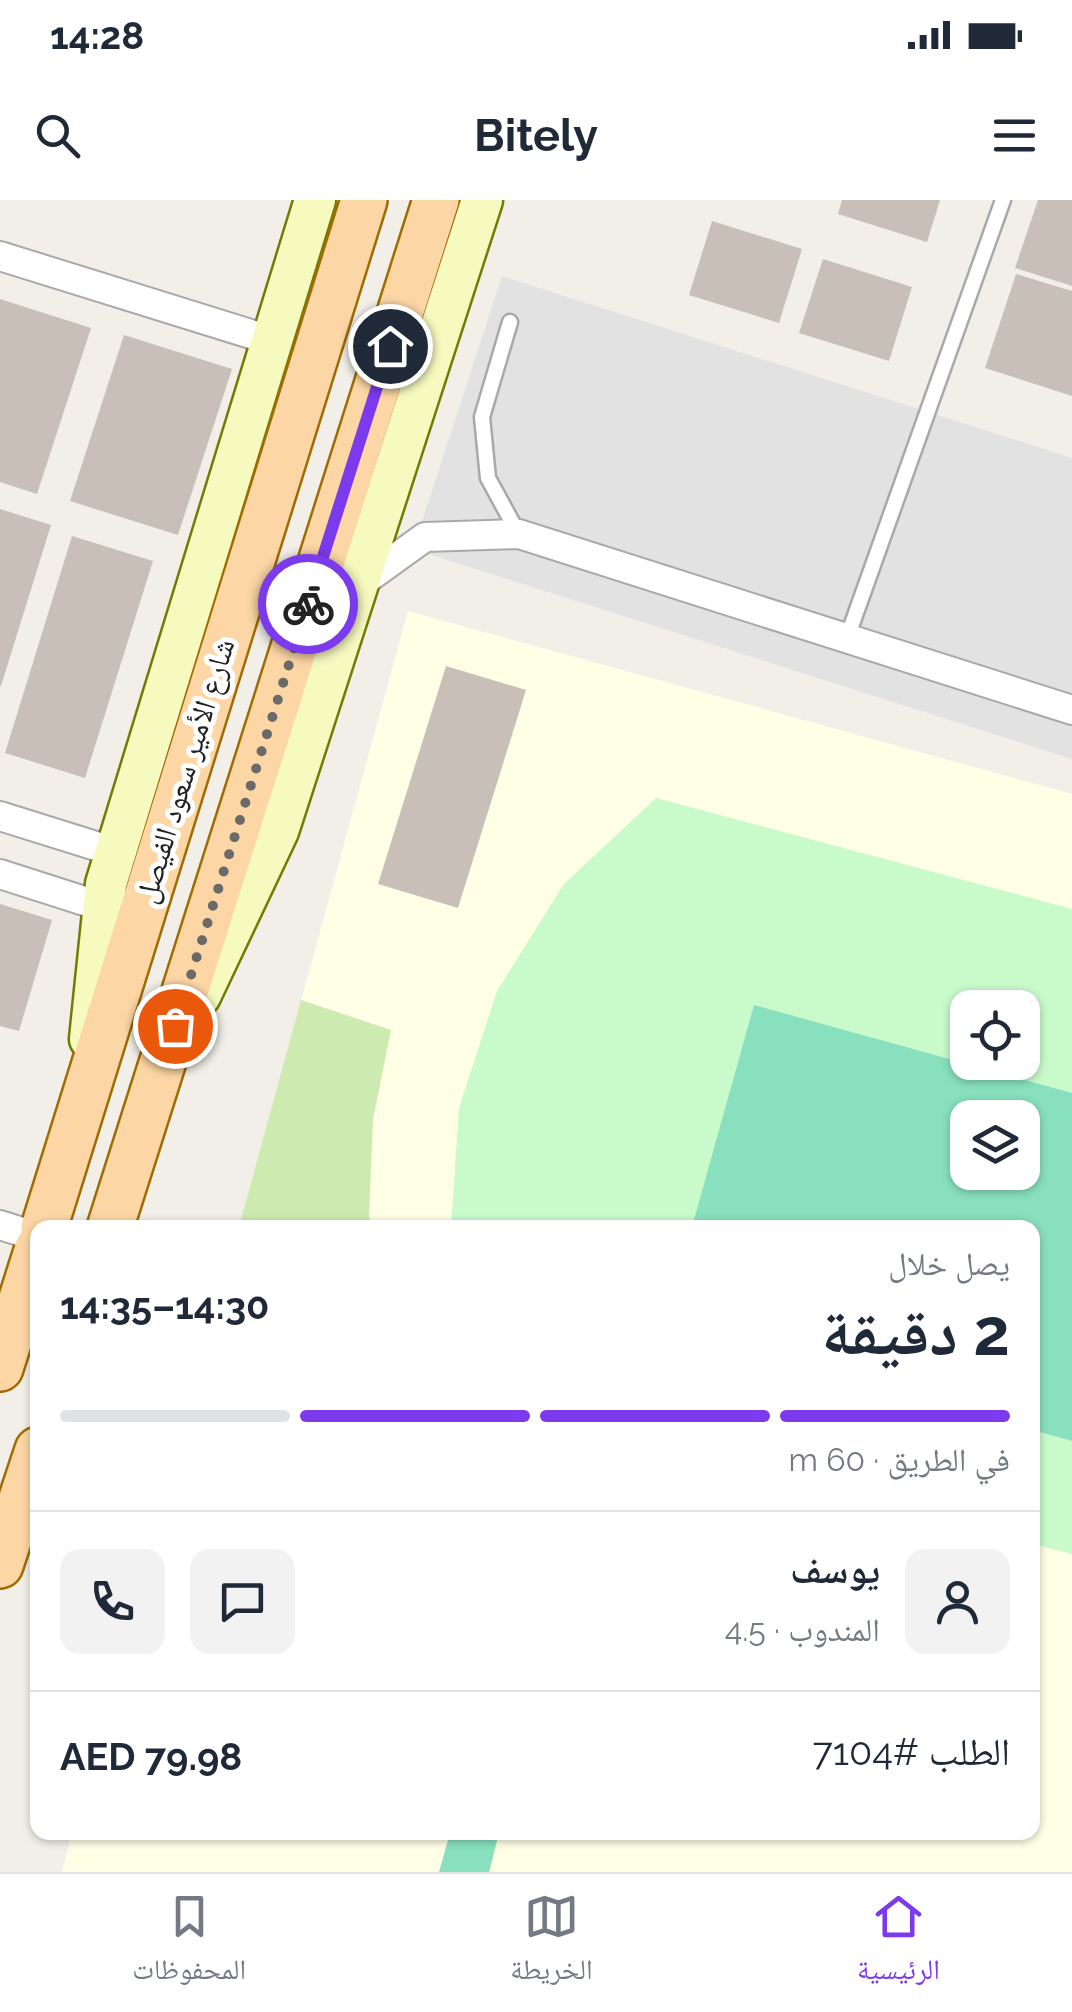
<!DOCTYPE html>
<html lang="ar">
<head>
<meta charset="utf-8">
<style>
  body { margin:0; font-family:Raleway,"Noto Naskh Arabic",sans-serif; background:#f2f2f3; color:#1f2937; direction:rtl; height:100vh; display:flex; flex-direction:column; font-size:38px; white-space:nowrap }
  * { box-sizing:border-box; margin:0 }
  p { font-size:32px; color:#747a83 }
  .icon { flex:none; width:55px; height:55px; fill:none; stroke:currentColor; stroke-width:2; stroke-linecap:round; stroke-linejoin:round }
  .map { position:relative; flex:1; overflow:hidden; direction:ltr }
  .panel { position:absolute; left:30px; top:1020px; width:1010px; height:620px; display:flex; flex-direction:column; background:#fff; border-radius:20px; box-shadow:0 2px 8px #0004; direction:rtl }
  .panel>* { flex:none }
  .tools { position:absolute; left:950px; top:790px; display:grid; gap:20px }
  .tools a { display:grid; place-items:center; width:90px; height:90px; border-radius:20px; background:#fff; box-shadow:0 2px 8px #0004; font-size:50px }
  .pin { position:absolute; display:grid; place-items:center; width:85px; height:85px; color:#fff; margin:-42px; border:5px solid #fff; border-radius:50%; box-shadow:0 2px 10px #0007 }
  .courier { position:absolute; display:grid; place-items:center; width:100px; height:100px; margin:-50px; border:8px solid #7c3aed; border-radius:50%; background:#fff; color:#222; box-shadow:0 2px 12px #0007 }
  .head em { font-style:normal; font-weight:700 }
  .head div { display:flex; flex-direction:column-reverse }
  .head { display:flex; align-items:center; justify-content:space-between; height:170px; padding:0 30px }
  h1 { font-size:65px; font-weight:700; line-height:75px }
  .bar { display:grid; grid-template-columns:repeat(4,1fr); gap:15px 10px; align-content:center; height:120px; padding:0 30px }
  .bar i { height:12px; border-radius:8px; background:#e0e1e3 }
  .bar .on { background:#7c3aed }
  .bar p { grid-column:span 4 }
  .line { display:flex; align-items:center; gap:25px; padding:0 30px; border-top:2px solid #e0e1e3 }
  .line div { flex:1 }
  .round { display:grid; place-items:center; flex:none; width:105px; height:105px; border-radius:20px; background:#f2f2f3 }
  .status { display:flex; justify-content:space-between; align-items:center; height:70px; padding:0 50px; background:#fff; direction:ltr }
  .status svg { height:28px; fill:currentColor }
  header { display:flex; justify-content:space-between; align-items:center; height:130px; padding:0 30px; background:#fff; font-size:45px; font-weight:700 }
  .dock { display:flex; justify-content:space-around; align-items:center; height:140px; border-top:2px solid #e0e1e3; background:#fff; font-size:28px; color:#747a83 }
  .dock a { display:grid; justify-items:center; gap:5px }
  .dock .on { color:#7c3aed }
  .map>svg:first-child { display:block }
  .education { fill:#ffffe5; fill-rule:evenodd }
  .grass { fill:#cdebb0 }
  .park { fill:#c8facc; fill-rule:evenodd }
  .pitch { fill:#88e0be; fill-rule:evenodd }
  .parking { fill:#e2e2e2 }
  .building { fill:#c7bfb8 }
  .lines { fill:none; stroke-linecap:round; stroke-linejoin:round }
  .lane-casing { stroke:#a9a9a9; stroke-width:19 }
  .street-casing { stroke:#a9a9a9; stroke-width:32 }
  .secondary-casing { stroke:#707d05; stroke-width:45 }
  .primary-casing { stroke:#a06b00; stroke-width:50 }
  .lane { stroke:#fff; stroke-width:14 }
  .street { stroke:#fff; stroke-width:28 }
  .secondary { stroke:#f7fabf; stroke-width:40 }
  .primary { stroke:#fcd6a4; stroke-width:45 }
  .done { stroke:#6b6a68; stroke-width:10; stroke-dasharray:0 18 }
  .route { stroke:#7c3aed; stroke-width:12 }
  .labels { text-anchor:middle; stroke-width:10; stroke-linejoin:round; paint-order:stroke }
  .street-label { font-size:30px; fill:#222; stroke:#fff }
</style>
</head>
<body>
<div class="status"><b>14:28</b><svg viewBox="0 0 49 12"><path d="M0 12V9h3v3zM5 12V6h3v6zM10 12V3h3v9zM15 12V0h3v12zM26 1h20v11H26zM47 4h2v5h-2z"/></svg></div>
<header><svg class="icon" aria-label="menu" viewBox="0 0 24 24"><path d="M4 6h16M4 12h16M4 18h16"/></svg>Bitely<svg class="icon" aria-label="search" viewBox="0 0 24 24"><circle cx="10" cy="10" r="6"/><path d="M15 15l6 6"/></svg></header>
<div class="map">
<svg width="1072" height="1672" viewBox="0 0 1072 1672">
  <rect width="100%" height="100%" fill="#f2efe9"/>
  <!-- education -->
  <path class="education" d="M408,411L1072,594V1672H62L72,1632H1032V1028L239,1027ZM968,808H1022V862H968ZM968,918H1022V972H968Z"/>
  <!-- grass -->
  <polygon class="grass" points="301,800 391,830 373,919 369,1016 372,1027 239,1027"/>
  <!-- park -->
  <path class="park" d="M656,598L1072,709V1354L1033,1344L1032,1028H451L459,908L497,791L564,684ZM968,808H1022V862H968ZM968,918H1022V972H968Z"/>
  <!-- pitch -->
  <g class="pitch">
    <path d="M754,805L1072,893V1241L1033,1230L1032,1028L692,1027ZM968,918H1022V972H968Z"/>
    <polygon points="450,1633 499,1633 489,1672 439,1672"/>
  </g>
  <!-- parking -->
  <polygon class="parking" points="502,76 1072,258 1072,559 413,349"/>
  <!-- building -->
  <g class="building">
    <polygon points="842,0 940,0 927,42 838,14"/>
    <polygon points="1038,0 1072,0 1072,86 1015,68"/>
    <polygon points="712,21 802,49 779,123 689,95"/>
    <polygon points="823,59 912,87 889,161 799,133"/>
    <polygon points="1016,74 1072,91 1072,196 985,168"/>
    <polygon points="0,99 91,128 37,294 0,282"/>
    <polygon points="124,135 232,169 178,335 70,301"/>
    <polygon points="0,309 51,325 1,486 0,486"/>
    <polygon points="72,336 153,361 85,578 5,553"/>
    <polygon points="446,466 526,490 458,708 378,684"/>
    <polygon points="0,704 52,720 19,831 0,826"/>
  </g>
  <g class="lines">
    <!-- lane casing -->
    <g class="lane-casing">
      <g id="lane">
        <polyline points="510,122 482,217 488,278 518,333"/>
        <polyline points="847,438 1003,0"/>
      </g>
    </g>
    <!-- street casing -->
    <g class="street-casing">
      <g id="street">
        <polyline points="0,56 273,141"/>
        <polyline points="357,386 425,337 519,334 1072,510"/>
        <polyline points="0,616 115,652"/>
        <polyline points="0,674 103,707"/>
        <polyline points="0,1025 38,1037"/>
      </g>
    </g>
    <!-- secondary casing -->
    <g class="secondary-casing">
      <g id="secondary">
        <polyline points="200,796 278,631 482,0"/>
        <polyline points="90,839 106,684 315,0"/>
      </g>
    </g>
    <!-- primary casing -->
    <g class="primary-casing">
      <g id="primary">
        <polyline points="44,1028 364,0"/>
        <polyline points="110,1028 436,0"/>
        <polyline points="0,1168 38,1048"/>
        <polyline points="0,1365 38,1250"/>
      </g>
    </g>
    <!-- lane -->
    <use href="#lane" class="lane"/>
    <!-- street -->
    <use href="#street" class="street"/>
    <!-- secondary -->
    <use href="#secondary" class="secondary"/>
    <!-- primary -->
    <use href="#primary" class="primary"/>
  </g>
  <g class="lines">
    <!-- done -->
    <polyline class="done" points="175,826 308,404"/>
    <!-- route -->
    <polyline class="route" points="308,404 390,146"/>
  </g>
  <g class="labels">
    <!-- street labels -->
    <g class="street-label">
      <text transform="translate(185 571) rotate(-73)" y="10">شارع الأمير سعود الفيصل</text>
    </g>
  </g>
</svg>
<div class="tools">
<a><svg class="icon" aria-label="locate" viewBox="0 0 24 24"><circle cx="12" cy="12" r="6"/><path d="M12 2v4M12 18v4M2 12h4M18 12h4"/></svg></a>
<a><svg class="icon" aria-label="layers" viewBox="0 0 24 24"><path d="M12 4l9 5-9 5-9-5zM3 14l9 5 9-5"/></svg></a>
</div>
<div class="pin" style="left:175px;top:826px;background:#ea580c"><svg class="icon" aria-label="bag" viewBox="0 0 24 24"><path d="M5 8h14l-1 12H6zM9 8a3 3 0 0 1 6 0"/></svg></div>
<div class="pin" style="left:390px;top:146px;background:#1f2937"><svg class="icon" aria-label="home" viewBox="0 0 24 24"><path d="M3 11l9-7 9 7M6 9v11h12V9"/></svg></div>
<div class="courier" style="left:308px;top:404px"><svg class="icon" aria-label="bike" viewBox="0 0 24 24"><circle cx="6" cy="16" r="4"/><circle cx="18" cy="16" r="4"/><path d="M6 16l4-8h5l3 8M10 8l3 8H6M13 5h3"/></svg></div>
<section class="panel">
<div class="head"><div><h1>2 دقيقة</h1><p>يصل خلال</p></div><em>14:30–14:35</em></div>
<div class="bar"><i class="on"></i><i class="on"></i><i class="on"></i><i></i><p>في الطريق · 60 m</p></div>
<div class="line" style="height:180px"><a class="round"><svg class="icon" aria-label="person" viewBox="0 0 24 24"><circle cx="12" cy="8" r="4"/><path d="M4 21q1-7 8-7t8 7"/></svg></a><div><b>يوسف</b><p>المندوب · 4.5</p></div><a class="round"><svg class="icon" aria-label="chat" viewBox="0 0 24 24"><path d="M4 5h16v11H9l-5 4z"/></svg></a><a class="round"><svg class="icon" aria-label="phone" viewBox="0 0 24 24"><path d="M5 4h4l2 5-3 2q2 4 5 5l2-3 5 2v4C11 20 4 13 5 4z"/></svg></a></div>
<div class="line" style="height:130px"><div>الطلب #7104</div><b>AED 79.98</b></div>
</section>
</div>
<nav class="dock">
<a class="on"><svg class="icon" aria-label="home" viewBox="0 0 24 24"><path d="M3 11l9-7 9 7M6 9v11h12V9"/></svg>الرئيسية</a>
<a><svg class="icon" aria-label="map" viewBox="0 0 24 24"><path d="M3 6l6-2 6 2 6-2v14l-6 2-6-2-6 2zM9 4v14M15 6v14"/></svg>الخريطة</a>
<a><svg class="icon" aria-label="saved" viewBox="0 0 24 24"><path d="M7 4h10v16l-5-4-5 4z"/></svg>المحفوظات</a>
</nav>
</body>
</html>
